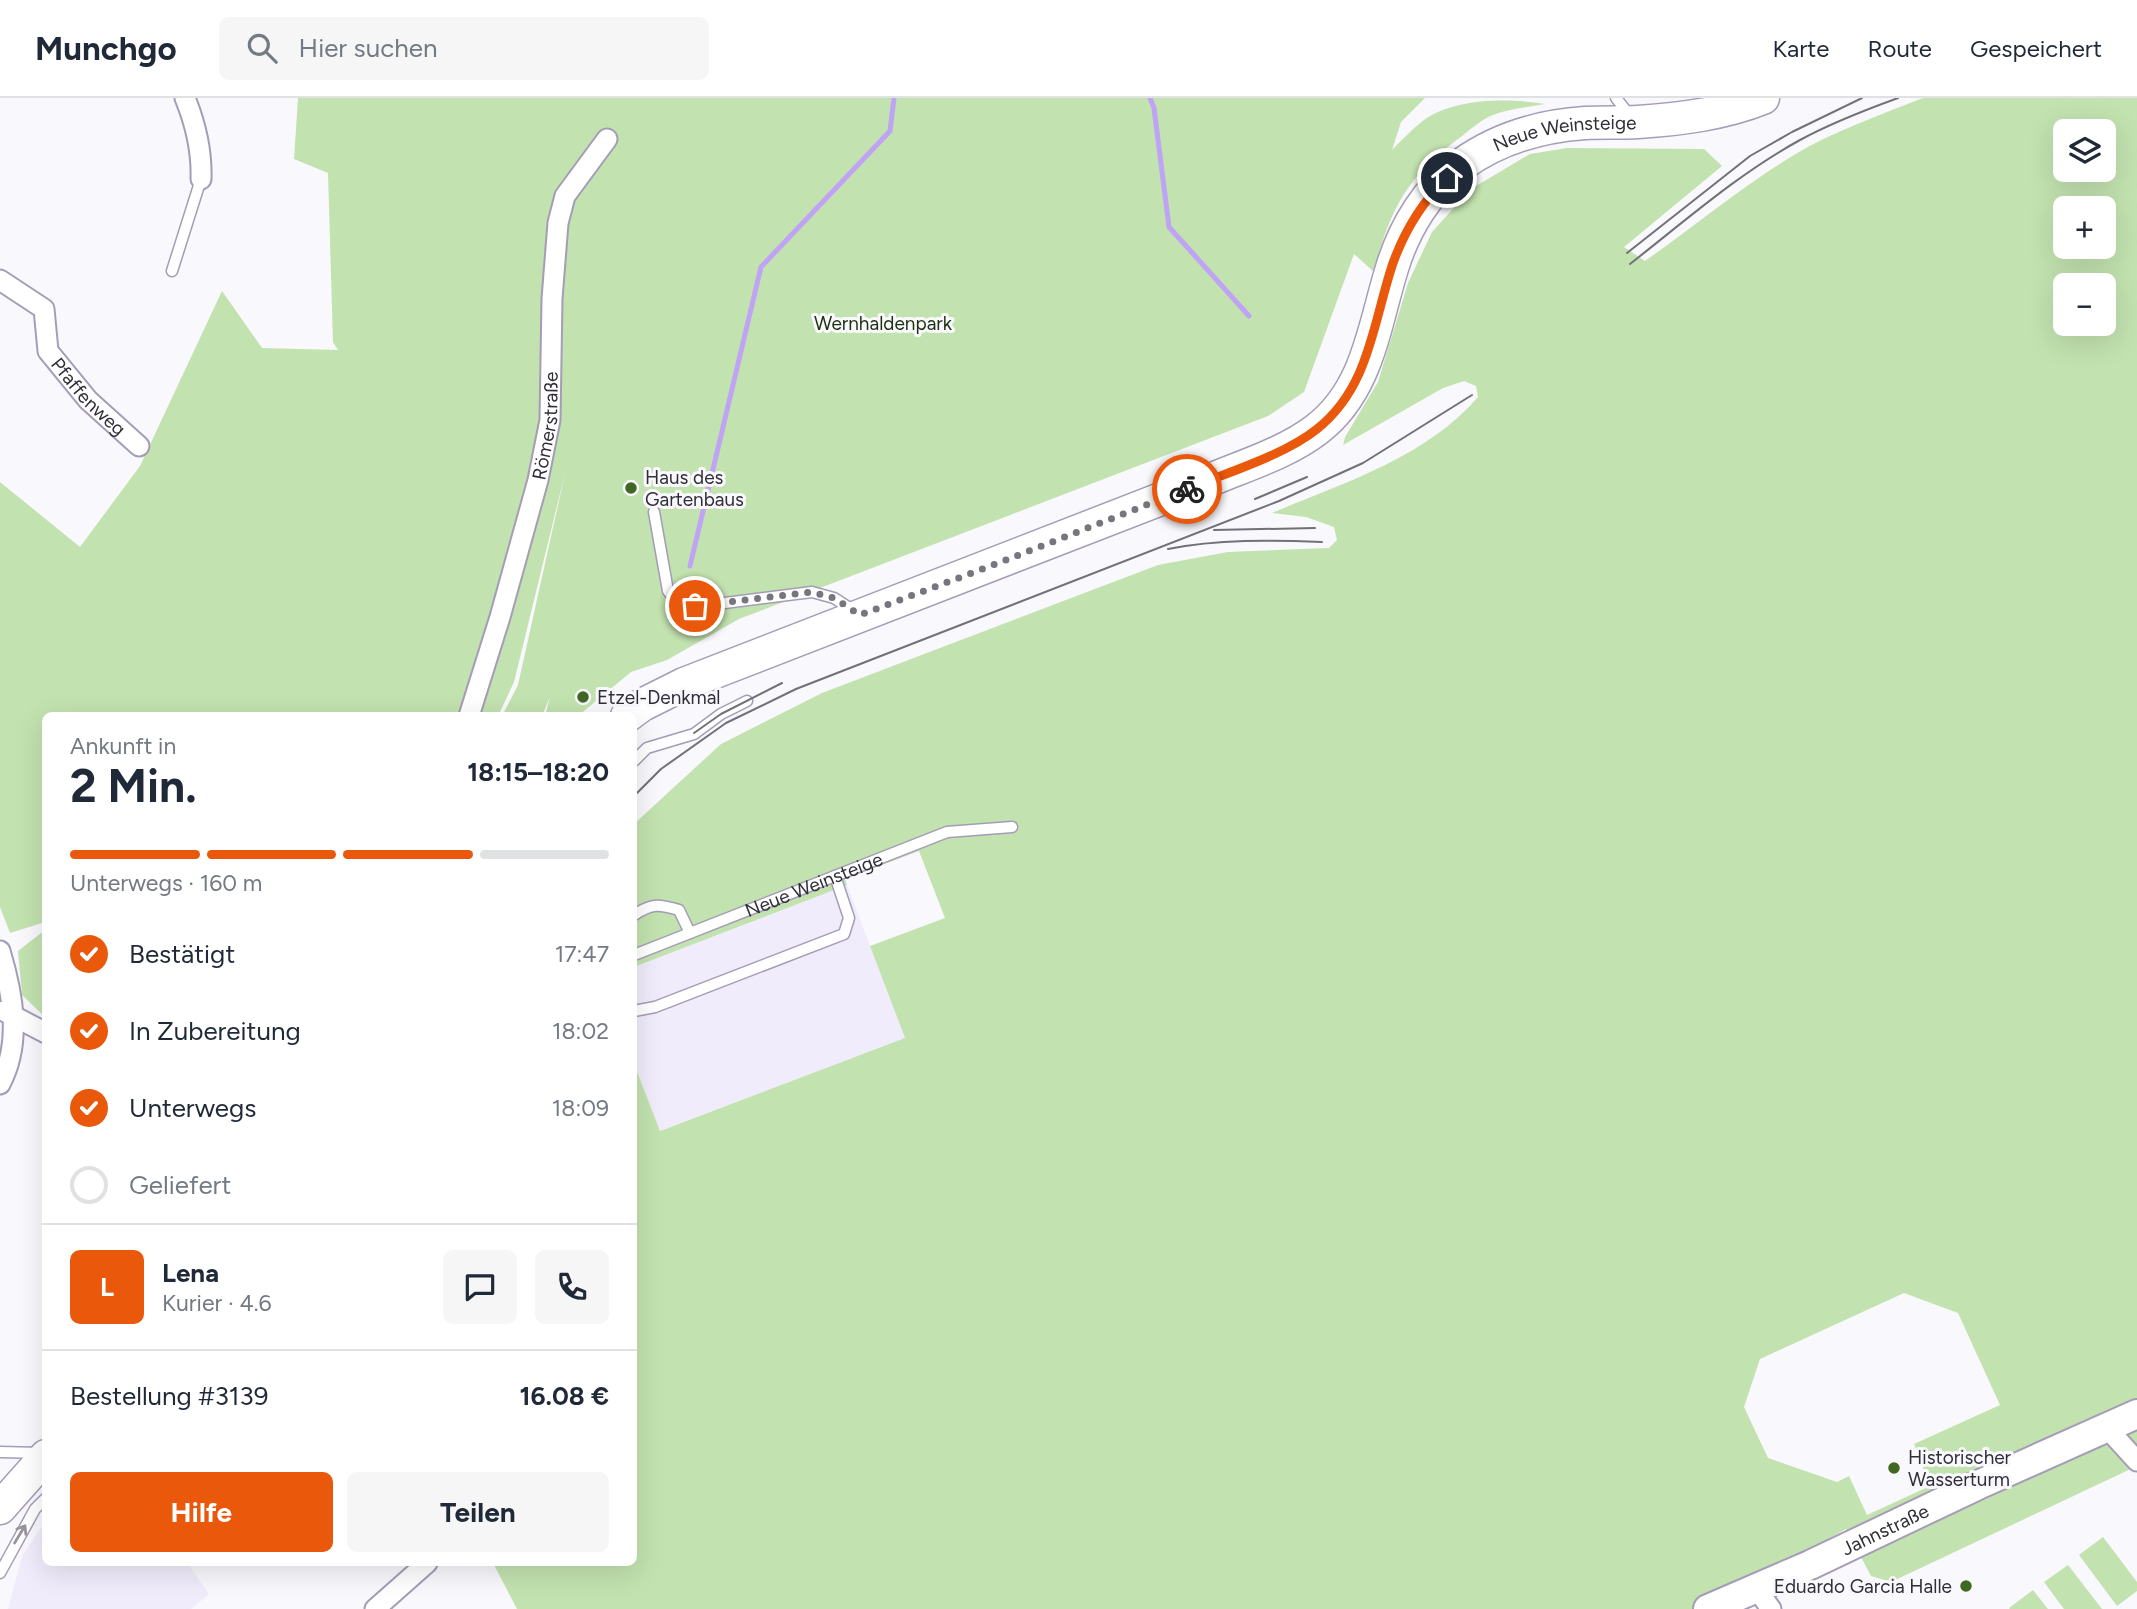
<!DOCTYPE html>
<html lang="de">
<head>
<meta charset="utf-8">
<style>
  body { margin:0; font-family:Figtree,sans-serif; background:#f6f6f7; color:#1f2937; height:100vh; display:flex; flex-direction:column; font-size:26px; white-space:nowrap }
  * { box-sizing:border-box; margin:0 }
  p { font-size:23px; color:#747a83 }
  .icon { flex:none; width:38px; height:38px; fill:none; stroke:currentColor; stroke-width:2; stroke-linecap:round; stroke-linejoin:round }
  .map { position:relative; flex:1; overflow:hidden }
  .drawer { position:absolute; left:42px; top:614px; width:595px; height:854px; display:flex; flex-direction:column; background:#fff; border-radius:10px; box-shadow:0 7px 28px #0002 }
  .drawer>* { flex:none }
  .tools { position:absolute; left:2053px; top:21px; display:grid; gap:14px }
  .tools a { display:grid; place-items:center; width:63px; height:63px; border-radius:10px; background:#fff; box-shadow:0 7px 28px #0002; font-size:35px }
  .pin { position:absolute; display:grid; place-items:center; width:60px; height:60px; color:#fff; margin:-30px; border:4px solid #fff; border-radius:50%; box-shadow:0 2px 7px #0007 }
  .courier { position:absolute; display:grid; place-items:center; width:70px; height:70px; margin:-35px; border:5px solid #ea580c; border-radius:50%; background:#fff; color:#222; box-shadow:0 2px 9px #0007 }
  .overview em { font-style:normal; font-weight:700 }
  .overview div { display:flex; flex-direction:column-reverse }
  .overview { display:flex; align-items:center; justify-content:space-between; height:119px; padding:0 28px }
  h1 { font-size:46px; font-weight:700; line-height:52px }
  .bar { display:grid; grid-template-columns:repeat(4,1fr); gap:10px 7px; align-content:center; height:84px; padding:0 28px }
  .bar i { height:9px; border-radius:5px; background:#e0e1e3 }
  .bar .current { background:#ea580c }
  .bar p { grid-column:span 4 }
  .line { display:flex; align-items:center; gap:18px; padding:0 28px; border-top:2px solid #e0e1e3 }
  .line div { flex:1 }
  .round { display:grid; place-items:center; flex:none; width:74px; height:74px; border-radius:10px; background:#f6f6f7 }
  ol { padding:0 28px; list-style:none }
  li { display:flex; align-items:center; gap:21px; height:77px }
  li p { margin-inline-start:auto }
  li .icon { padding:7px; border-radius:50%; background:#ea580c; color:#fff; stroke-width:4 }
  li:last-child { color:#747a83 }
  li i { width:38px; height:38px; border:4px solid #e0e1e3; border-radius:50% }
  .cta { display:flex; gap:14px; margin-top:auto; padding:14px 28px }
  .cta a { flex:1; height:80px; border-radius:10px; background:#ea580c; color:#fff; font-size:28px; font-weight:700; line-height:80px; text-align:center }
  .cta a+a { background:#f6f6f7; color:#1f2937 }
  header { display:flex; align-items:center; gap:42px; box-sizing:border-box; height:98px; padding:0 35px; background:#fff; border-bottom:2px solid #e0e1e3 }
  header strong { font-size:33px }
  nav { display:flex; gap:38px; margin-inline-start:auto; font-size:24px }
  .search { width:490px; height:63px; background:#f6f6f7; display:flex; align-items:center; gap:18px; box-sizing:border-box; padding:0 24px; border-radius:10px; color:#747a83; font-size:26px }
  .map>svg:first-child { display:block }
  .built { fill:#f1ecfb }
  .green { fill:#c2e2af; fill-rule:evenodd }
  .lines { fill:none; stroke-linecap:round; stroke-linejoin:round }
  .stream { stroke:#c0a3f5; stroke-width:5 }
  .service-casing { stroke:#a59cb7; stroke-width:13 }
  .minor-casing { stroke:#a59cb7; stroke-width:23 }
  .secondary-casing { stroke:#a59cb7; stroke-width:32 }
  .primary-casing { stroke:#a59cb7; stroke-width:35 }
  .service { stroke:#fff; stroke-width:10 }
  .minor { stroke:#fff; stroke-width:19 }
  .secondary { stroke:#fff; stroke-width:28 }
  .primary { stroke:#fff; stroke-width:32 }
  .tram { stroke:#727078; stroke-width:2 }
  .oneway { stroke:#98969c }
  .done { stroke:#77757d; stroke-width:7; stroke-dasharray:0 12.6 }
  .route { stroke:#ea580c; stroke-width:9 }
  .poi-dot { fill:#406823; stroke:#f9f8fd; stroke-width:2.5 }
  .labels { text-anchor:middle; stroke-width:6; stroke-linejoin:round; paint-order:stroke }
  .street-label { font-size:19px; fill:#312e38; stroke:#f9f8fd }
  .park-label { font-size:19px; fill:#1d300f; stroke:#f9f8fd }
  .poi-label { font-size:19px; fill:#312e38; stroke:#f9f8fd; text-anchor:start }
</style>
</head>
<body>
<header>
<strong>Munchgo</strong>
<div class="search"><svg class="icon" aria-label="search" viewBox="0 0 24 24"><circle cx="10" cy="10" r="6"/><path d="M15 15l6 6"/></svg>Hier suchen</div>
<nav><a>Karte</a><a>Route</a><a>Gespeichert</a></nav>
</header>
<div class="map">
<svg width="2137" height="1511" viewBox="0 0 2137 1511">
  <rect width="100%" height="100%" fill="#f9f8fd"/>
  <!-- built -->
  <g class="built">
    <polygon points="847,787 905,940 659,1033 634,966 634,869"/>
    <polygon points="45,1424 46,1465 187,1465 209,1496 191,1511 8,1511 22,1458"/>
  </g>
  <!-- green -->
  <g class="green">
    <path d="M298,0H1425L1401,24L1392,52C1402,42 1412,31 1424,22C1455,0 1509,0 1545,6C1528,9 1509,11 1493,17C1482,21 1471,31 1462,38C1408,77 1390,110 1374,174L1354,156L1304,294L1268,318L739,521L667,562L631,574L578,618H545L550,599L542,618H502L518,587L566,371L514,584L498,618H46L45,824L10,835L0,809V384L80,449L140,368L222,193L262,250L338,252L333,244L328,75L294,61Z"/>
    <path d="M1923,0H2137V1368L1891,1484L1871,1478L1846,1431L1743,1489L1694,1511H517L493,1465H634V966L660,1033L905,940L870,848L945,820L919,753L845,781L847,787L634,869V726L721,646L822,595L1158,467L1228,454L1329,450L1337,442L1334,429L1306,419L1272,415C1343,385 1427,359 1478,299L1476,288L1464,283L1443,290L1343,347L1345,339L1378,284L1408,185L1432,134L1471,91L1530,56L1567,50L1704,51L1722,68L1624,149L1645,163C1695,128 1742,88 1794,57C1834,33 1880,17 1923,0ZM2065,33H2104V72H2065ZM2065,110H2104V149H2065ZM2065,187H2104V226H2065ZM1904,1195L1958,1215L2000,1307L1914,1346L1930,1388L1867,1417L1849,1378L1837,1384L1768,1360L1744,1309L1760,1261Z"/>
    <polygon points="45,832 45,919 22,897 18,853"/>
    <polygon points="2103,1439 2137,1484 2137,1493 2117,1508 2079,1457"/>
    <polygon points="2068,1467 2102,1511 2064,1511 2044,1484"/>
    <polygon points="2033,1492 2048,1511 2010,1511 2009,1510"/>
  </g>
  <g class="lines">
    <!-- stream -->
    <g class="stream">
      <polyline points="1150,0 1154,10 1169,129 1249,218"/>
      <polyline points="690,468 761,169 890,33 894,0"/>
    </g>
    <!-- service casing -->
    <g class="service-casing">
      <g id="service">
        <polyline points="1616,0 1631,19"/>
        <polyline points="172,173 201,81"/>
        <polyline points="654,414 668,493 680,508 709,507 812,494 834,500 854,513"/>
        <polyline points="634,663 647,650 694,636 721,616 747,603"/>
        <path id="s1" d="M634,817C652,805 659,806 679,812L690,835L947,734L1012,729"/>
        <polyline points="634,857 690,835"/>
        <polyline points="634,913 655,909 844,836 849,820 835,778"/>
        <polyline points="0,1354 41,1355"/>
        <polyline points="0,1475 35,1411 46,1400"/>
      </g>
    </g>
    <!-- minor casing -->
    <g class="minor-casing">
      <g id="minor">
        <path d="M185,0C196,27 202,52 201,81"/>
        <path id="s2" d="M0,182L44,211L48,253L88,302L139,348"/>
        <path id="s3" d="M469,618L500,519L538,382L550,322L552,201L558,125L565,98L607,41"/>
        <path d="M0,853C13,896 22,945 0,986"/>
        <polyline points="4,913 46,935"/>
        <polyline points="2107,1330 2137,1363"/>
        <polyline points="1756,1490 1771,1511"/>
        <polyline points="375,1511 427,1465"/>
      </g>
    </g>
    <!-- secondary casing -->
    <g class="secondary-casing">
      <g id="secondary">
        <path id="s4" d="M1708,1511L1810,1467L1978,1387L2137,1316"/>
      </g>
    </g>
    <!-- primary casing -->
    <g class="primary-casing">
      <g id="primary">
        <path id="s5" d="M627,618L642,607L684,586L1215,380C1249,366 1287,354 1316,332C1369,292 1374,226 1393,167C1405,129 1428,91 1461,67C1497,41 1540,28 1585,25C1602,24 1620,25 1638,24C1681,21 1723,16 1763,0"/>
        <polyline points="0,1410 46,1358"/>
      </g>
    </g>
    <!-- service -->
    <use href="#service" class="service"/>
    <!-- minor -->
    <use href="#minor" class="minor"/>
    <!-- secondary -->
    <use href="#secondary" class="secondary"/>
    <!-- primary -->
    <use href="#primary" class="primary"/>
    <!-- tram -->
    <g class="tram">
      <polyline points="1627,155 1750,58 1792,34 1862,0"/>
      <path d="M1630,166C1685,123 1738,76 1800,42C1831,25 1865,12 1898,0"/>
      <polyline points="1255,401 1307,379"/>
      <polyline points="1214,432 1315,430"/>
      <path d="M1168,451C1218,441 1271,442 1322,444"/>
      <polyline points="694,635 721,616 782,585"/>
      <polyline points="634,698 661,671 726,625 796,591 1279,403 1363,365 1472,297"/>
    </g>
  </g>
  <!-- one-way arrows -->
  <defs><path id="oneway-shaft" d="M-6 0H5M1.5-3L5.5 0L1.5 3" fill="none" stroke-width="1.6" stroke-linecap="round" stroke-linejoin="round" transform="scale(1.75)"/></defs>
  <use class="oneway" href="#oneway-shaft" transform="translate(20 1436) rotate(-59)"/>
  <g class="lines">
    <!-- done -->
    <polyline class="done" points="695,508 812,494 834,500 860,517 1001,464 1187,391"/>
    <!-- route -->
    <path class="route" d="M1187,391C1226,375 1285,357 1317,331C1370,289 1373,224 1393,165C1405,132 1422,104 1447,80"/>
  </g>
  <!-- markers -->
  <g class="poi-dot">
    <circle cx="631" cy="390" r="7"/>
    <circle cx="583" cy="599" r="7"/>
    <circle cx="1894" cy="1370" r="7"/>
    <circle cx="1966" cy="1488" r="7"/>
  </g>
  <g class="labels">
    <!-- street labels -->
    <g class="street-label">
      <text dy="7" stroke="none"><textPath href="#s5" startOffset="1167">Neue Weinsteige</textPath></text>
      <text dy="7" stroke="none"><textPath href="#s2" startOffset="156">Pfaffenweg</textPath></text>
      <text dy="7" stroke="none"><textPath href="#s3" startOffset="301">Römerstraße</textPath></text>
      <text dy="7" stroke="none"><textPath href="#s1" startOffset="206">Neue Weinsteige</textPath></text>
      <text dy="7" stroke="none"><textPath href="#s4" startOffset="194">Jahnstraße</textPath></text>
    </g>
    <!-- park labels -->
    <g class="park-label">
      <text x="883" y="232">Wernhaldenpark</text>
    </g>
    <!-- poi labels -->
    <g class="poi-label">
      <text x="645" y="386">Haus des<tspan x="645" dy="22">Gartenbaus</tspan></text>
      <text x="597" y="606">Etzel-Denkmal</text>
      <text x="1908" y="1366">Historischer<tspan x="1908" dy="22">Wasserturm</tspan></text>
      <text x="1952" y="1495" text-anchor="end">Eduardo Garcia Halle</text>
    </g>
  </g>
</svg>
<div class="tools">
<a><svg class="icon" aria-label="layers" viewBox="0 0 24 24"><path d="M12 4l9 5-9 5-9-5zM3 14l9 5 9-5"/></svg></a>
<a>+</a>
<a>−</a>
</div>
<div class="pin" style="left:695px;top:508px;background:#ea580c"><svg class="icon" aria-label="bag" viewBox="0 0 24 24"><path d="M5 8h14l-1 12H6zM9 8a3 3 0 0 1 6 0"/></svg></div>
<div class="pin" style="left:1447px;top:80px;background:#1f2937"><svg class="icon" aria-label="home" viewBox="0 0 24 24"><path d="M3 11l9-7 9 7M6 9v11h12V9"/></svg></div>
<div class="courier" style="left:1187px;top:391px"><svg class="icon" aria-label="bike" viewBox="0 0 24 24"><circle cx="6" cy="16" r="4"/><circle cx="18" cy="16" r="4"/><path d="M6 16l4-8h5l3 8M10 8l3 8H6M13 5h3"/></svg></div>
<section class="drawer">
<div class="overview"><div><h1>2 Min.</h1><p>Ankunft in</p></div><em>18:15–18:20</em></div>
<div class="bar"><i class="current"></i><i class="current"></i><i class="current"></i><i></i><p>Unterwegs · 160 m</p></div>
<ol>
<li><svg class="icon" aria-label="check" viewBox="0 0 24 24"><path d="M5 12l5 5 9-10"/></svg>Bestätigt<p>17:47</p></li>
<li><svg class="icon" aria-label="check" viewBox="0 0 24 24"><path d="M5 12l5 5 9-10"/></svg>In Zubereitung<p>18:02</p></li>
<li><svg class="icon" aria-label="check" viewBox="0 0 24 24"><path d="M5 12l5 5 9-10"/></svg>Unterwegs<p>18:09</p></li>
<li><i></i>Geliefert</li>
</ol>
<div class="line" style="height:126px"><b class="round" style="background:#ea580c;color:#fff">L</b><div><b>Lena</b><p>Kurier · 4.6</p></div><a class="round"><svg class="icon" aria-label="chat" viewBox="0 0 24 24"><path d="M4 5h16v11H9l-5 4z"/></svg></a><a class="round"><svg class="icon" aria-label="phone" viewBox="0 0 24 24"><path d="M5 4h4l2 5-3 2q2 4 5 5l2-3 5 2v4C11 20 4 13 5 4z"/></svg></a></div>
<div class="line" style="height:91px"><div>Bestellung #3139</div><b>16.08 €</b></div>
<div class="cta"><a>Hilfe</a><a>Teilen</a></div>
</section>
</div>
</body>
</html>
